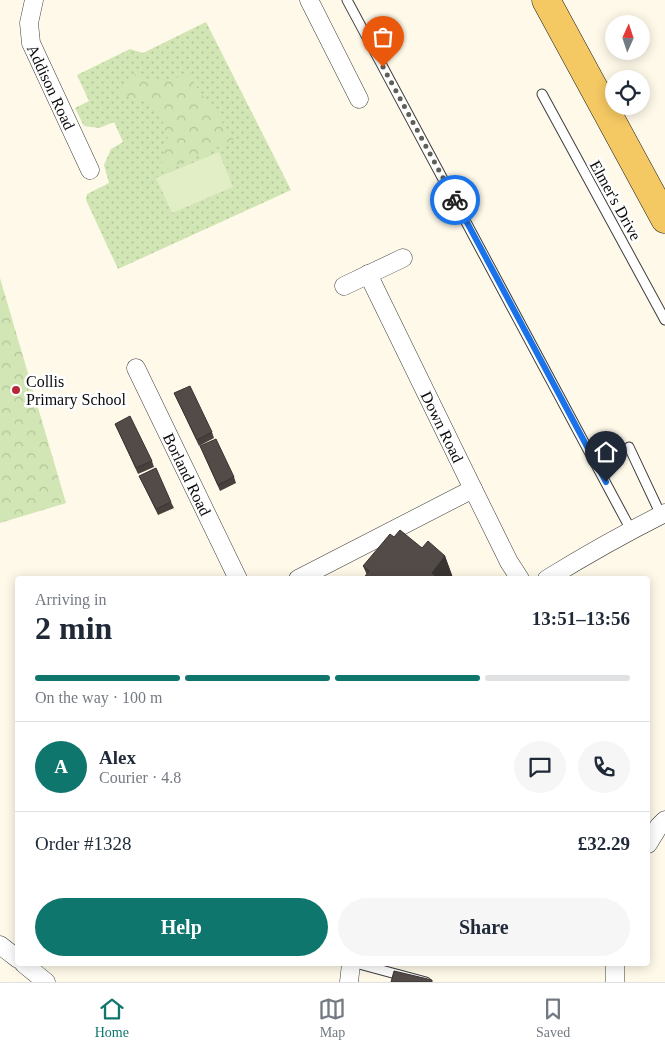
<!DOCTYPE html>
<html lang="en">
<head>
<meta charset="utf-8">
<style>
  body { margin:0; font-family:Georgia,serif; background:#f6f6f7; color:#1f2937; height:100vh; display:flex; flex-direction:column; font-size:19px; white-space:nowrap }
  * { box-sizing:border-box; margin:0 }
  p { font-size:16px; color:#747a83 }
  .icon { flex:none; width:28px; height:28px; fill:none; stroke:currentColor; stroke-width:2; stroke-linecap:round; stroke-linejoin:round }
  .map { position:relative; flex:1; overflow:hidden }
  .sheet { position:absolute; left:15px; top:576px; width:635px; height:390px; display:flex; flex-direction:column; background:#fff; border-radius:5px; box-shadow:0 2px 12px #0003 }
  .sheet>* { flex:none }
  .needle { width:32px; rotate:3deg }
  .controls { position:absolute; left:605px; top:15px; display:grid; gap:10px }
  .controls a { display:grid; place-items:center; width:45px; height:45px; border-radius:50%; background:#fff; box-shadow:0 2px 12px #0003; font-size:25px }
  .pin { position:absolute; display:grid; place-items:center; width:42px; height:42px; color:#fff; margin:-51px -21px; border-radius:50% 50% 50% 0; rotate:-45deg; box-shadow:0 0 5px #0007 }
  .pin .icon { rotate:45deg }
  .courier { position:absolute; display:grid; place-items:center; width:50px; height:50px; margin:-25px; border:4px solid #1a73e8; border-radius:50%; background:#fff; color:#222; box-shadow:0 1px 6px #0007 }
  .summary em { font-style:normal; font-weight:600 }
  .summary div { display:flex; flex-direction:column-reverse }
  .summary { display:flex; align-items:center; justify-content:space-between; height:85px; padding:0 20px }
  h1 { font-size:32px; font-weight:600; line-height:38px }
  .bar { display:grid; grid-template-columns:repeat(4,1fr); gap:8px 5px; align-content:center; height:60px; padding:0 20px }
  .bar i { height:6px; border-radius:4px; background:#e0e1e3 }
  .bar .on { background:#0f766e }
  .bar p { grid-column:span 4 }
  .line { display:flex; align-items:center; gap:12px; padding:0 20px; border-top:1px solid #e0e1e3 }
  .line div { flex:1 }
  .round { display:grid; place-items:center; flex:none; width:52px; height:52px; border-radius:26px; background:#f6f6f7 }
  .action { display:flex; gap:10px; margin-top:auto; padding:10px 20px }
  .action a { flex:1; height:58px; border-radius:30px; background:#0f766e; color:#fff; font-size:20px; font-weight:600; line-height:58px; text-align:center }
  .action a+a { background:#f6f6f7; color:#1f2937 }
  .dock { display:flex; justify-content:space-around; align-items:center; height:70px; border-top:1px solid #e0e1e3; background:#fff; font-size:14px; color:#747a83 }
  .dock a { display:grid; justify-items:center; gap:2px }
  .dock .on { color:#0f766e }
  .map>svg:first-child { display:block }
  .grass { fill:url(#grass-dots) }
  .park { fill:url(#park-crowns) }
  .pitch { fill:#e2eec6 }
  .lines { fill:none; stroke-linecap:round; stroke-linejoin:round }
  .service-casing { stroke:#3d3d3d; stroke-width:11 }
  .minor-casing { stroke:#3d3d3d; stroke-width:19 }
  .primary-casing { stroke:#1b1b1b; stroke-width:29 }
  .service { stroke:#fff; stroke-width:9 }
  .minor { stroke:#fff; stroke-width:18 }
  .primary { stroke:#f4c863; stroke-width:28 }
  .wall { fill:#47403d }
  .shaded-wall { fill:#393432 }
  .building { fill:#524b47; stroke:#393432 }
  .done { stroke:#5f5e58; stroke-width:5; stroke-dasharray:0 9 }
  .route { stroke:#1a73e8; stroke-width:6 }
  .poi-dot { fill:#b42837; stroke:#fff; stroke-width:2 }
  .labels { text-anchor:middle; stroke-width:5; stroke-linejoin:round; paint-order:stroke }
  .street-label { font-size:16px; fill:#0a0a0a; stroke:#fff }
  .poi-label { font-size:16px; fill:#0a0a0a; stroke:#fff; text-anchor:start }
</style>
</head>
<body>
<div class="map">
<svg width="665" height="982" viewBox="0 0 665 982">
  <defs>
    <pattern id="grass-dots" width="8" height="8" patternUnits="userSpaceOnUse" patternTransform="scale(1.25)"><rect width="8" height="8" fill="#d1e6b4"/><path d="M2 2h.1M6 6h.1" fill="none" stroke="#b2c499" stroke-width="1.8" stroke-linecap="round"/></pattern>
    <pattern id="park-crowns" width="20" height="18" patternUnits="userSpaceOnUse" patternTransform="scale(1.25)"><rect width="20" height="18" fill="#d1e6b4"/><path d="M2 6a3 3 0 1 1 6 0M12 15a3 3 0 1 1 6 0" fill="none" stroke="#b2c499"/></pattern>
  </defs>
  <rect width="100%" height="100%" fill="#fef9e8"/>
  <!-- grass -->
  <polygon class="grass" points="206,22 291,190 118,269 86,200 87,194 109,183 104,165 111,149 123,142 114,122 99,128 84,126 75,108 89,101 77,75 130,49 143,53"/>
  <!-- park -->
  <g class="park">
    <path d="M135,74L157,82L188,75L234,139L205,153L164,170L162,163L168,139L160,113L141,100L121,94C122,83 126,78 135,74Z"/>
    <polygon points="0,278 66,503 0,523"/>
  </g>
  <!-- pitch -->
  <polygon class="pitch" points="219,152 233,187 172,213 156,178"/>
  <g class="lines">
    <!-- service casing -->
    <g class="service-casing">
      <g id="service">
        <polyline points="347,0 631,530"/>
        <polyline points="542,94 665,320"/>
        <polyline points="629,447 661,515"/>
        <polyline points="359,964 426,982"/>
      </g>
    </g>
    <!-- minor casing -->
    <g class="minor-casing">
      <g id="minor">
        <path id="s1" d="M34,0L29,23L31,43L90,170"/>
        <polyline points="309,0 359,99"/>
        <path id="s2" d="M368,274L473,489L509,562L520,579"/>
        <polyline points="344,286 403,258"/>
        <path id="s3" d="M136,368L238,579"/>
        <polyline points="298,579 473,489"/>
        <path d="M547,579C586,555 625,533 665,513"/>
        <polyline points="648,844 659,826 665,820"/>
        <polyline points="0,945 18,959"/>
        <polyline points="24,964 46,982"/>
        <polyline points="349,982 351,964"/>
        <polyline points="615,982 615,964"/>
      </g>
    </g>
    <!-- primary casing -->
    <g class="primary-casing">
      <polyline id="primary" points="546,0 665,219"/>
    </g>
    <!-- service -->
    <use href="#service" class="service"/>
    <!-- minor -->
    <use href="#minor" class="minor"/>
    <!-- primary -->
    <use href="#primary" class="primary"/>
  </g>
  <!-- wall -->
  <g class="wall">
    <polygon points="174,393 212,432 214,438 199,446"/>
    <polygon points="115,424 152,461 154,467 138,474"/>
    <polygon points="200,446 234,477 236,483 220,491"/>
    <polygon points="139,476 171,502 174,508 158,515 142,482"/>
    <polygon points="394,537 445,556 453,578 452,579 363,579 367,575 363,566"/>
  </g>
  <!-- shaded-wall -->
  <polygon class="shaded-wall" points="445,556 453,578 452,579 434,579 432,573"/>
  <!-- building -->
  <g class="building">
    <polygon points="190,386 212,432 197,440 174,393"/>
    <polygon points="130,416 152,461 136,468 115,424"/>
    <polygon points="216,439 234,477 218,485 200,446"/>
    <polygon points="156,468 171,502 156,509 139,476"/>
    <polygon points="400,530 422,548 428,541 445,556 432,573 439,579 363,579 369,571 363,566 390,534 394,537"/>
    <polygon points="394,971 432,980 432,982 391,982"/>
  </g>
  <g class="lines">
    <!-- done -->
    <polyline class="done" points="383,67 455,200"/>
    <!-- route -->
    <polyline class="route" points="455,200 606,482"/>
  </g>
  <!-- markers -->
  <circle class="poi-dot" cx="16" cy="390" r="5"/>
  <g class="labels">
    <!-- street labels -->
    <g class="street-label">
      <text dy="6" stroke="none"><textPath href="#s1" startOffset="92">Addison Road</textPath></text>
      <text transform="translate(616 200) rotate(61)" y="6">Elmer's Drive</text>
      <text dy="6" stroke="none"><textPath href="#s2" startOffset="170">Down Road</textPath></text>
      <text dy="6" stroke="none"><textPath href="#s3" startOffset="118">Borland Road</textPath></text>
    </g>
    <!-- poi labels -->
    <g class="poi-label">
      <text x="26" y="387">Collis<tspan x="26" dy="18">Primary School</tspan></text>
    </g>
  </g>
</svg>
<div class="controls">
<a><svg class="needle" viewBox="-14 -14 28 28"><path d="M0-13l5 13h-10z" fill="#e53935"/><path d="M0 13l5-13h-10z" fill="#747a83"/></svg></a>
<a><svg class="icon" aria-label="locate" viewBox="0 0 24 24"><circle cx="12" cy="12" r="6"/><path d="M12 2v4M12 18v4M2 12h4M18 12h4"/></svg></a>
</div>
<div class="pin" style="left:383px;top:67px;background:#ea580c"><svg class="icon" aria-label="bag" viewBox="0 0 24 24"><path d="M5 8h14l-1 12H6zM9 8a3 3 0 0 1 6 0"/></svg></div>
<div class="pin" style="left:606px;top:482px;background:#1f2937"><svg class="icon" aria-label="home" viewBox="0 0 24 24"><path d="M3 11l9-7 9 7M6 9v11h12V9"/></svg></div>
<div class="courier" style="left:455px;top:200px"><svg class="icon" aria-label="bike" viewBox="0 0 24 24"><circle cx="6" cy="16" r="4"/><circle cx="18" cy="16" r="4"/><path d="M6 16l4-8h5l3 8M10 8l3 8H6M13 5h3"/></svg></div>
<section class="sheet">
<div class="summary"><div><h1>2 min</h1><p>Arriving in</p></div><em>13:51–13:56</em></div>
<div class="bar"><i class="on"></i><i class="on"></i><i class="on"></i><i></i><p>On the way · 100 m</p></div>
<div class="line" style="height:90px"><b class="round" style="background:#0f766e;color:#fff">A</b><div><b>Alex</b><p>Courier · 4.8</p></div><a class="round"><svg class="icon" aria-label="chat" viewBox="0 0 24 24"><path d="M4 5h16v11H9l-5 4z"/></svg></a><a class="round"><svg class="icon" aria-label="phone" viewBox="0 0 24 24"><path d="M5 4h4l2 5-3 2q2 4 5 5l2-3 5 2v4C11 20 4 13 5 4z"/></svg></a></div>
<div class="line" style="height:65px"><div>Order #1328</div><b>£32.29</b></div>
<div class="action"><a>Help</a><a>Share</a></div>
</section>
</div>
<nav class="dock">
<a class="on"><svg class="icon" aria-label="home" viewBox="0 0 24 24"><path d="M3 11l9-7 9 7M6 9v11h12V9"/></svg>Home</a>
<a><svg class="icon" aria-label="map" viewBox="0 0 24 24"><path d="M3 6l6-2 6 2 6-2v14l-6 2-6-2-6 2zM9 4v14M15 6v14"/></svg>Map</a>
<a><svg class="icon" aria-label="saved" viewBox="0 0 24 24"><path d="M7 4h10v16l-5-4-5 4z"/></svg>Saved</a>
</nav>
</body>
</html>
